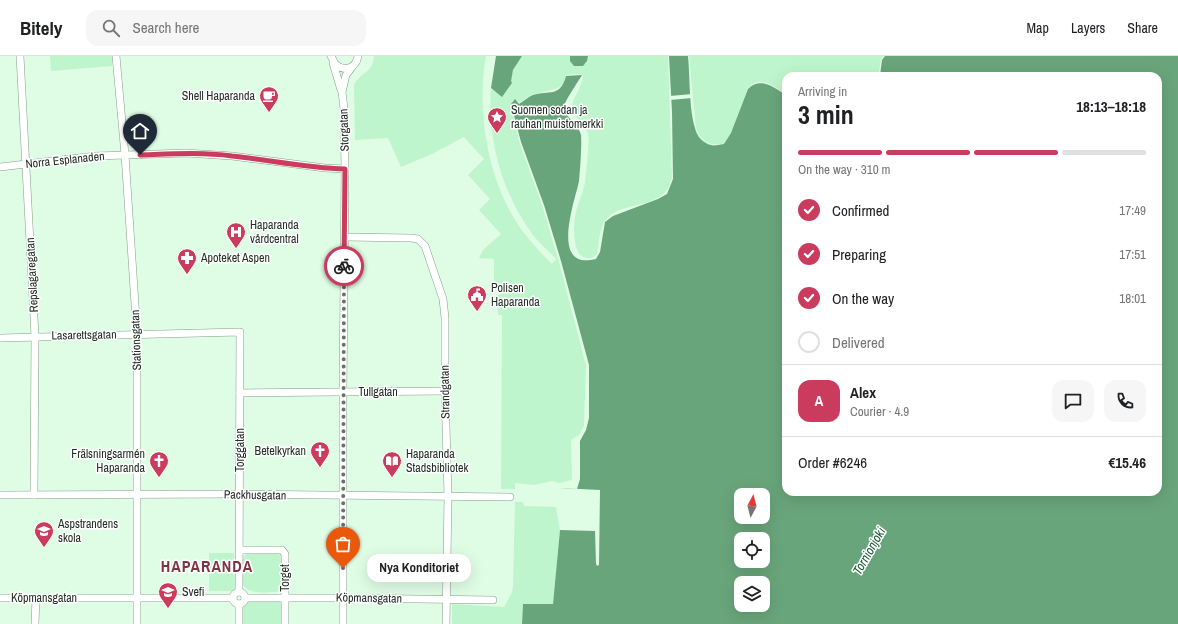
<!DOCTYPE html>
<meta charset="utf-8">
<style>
body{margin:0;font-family:"Archivo Narrow",sans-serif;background:#f6f6f6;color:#202124;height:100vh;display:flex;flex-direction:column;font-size:15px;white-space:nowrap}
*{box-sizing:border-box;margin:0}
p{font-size:13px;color:#757577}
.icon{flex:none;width:22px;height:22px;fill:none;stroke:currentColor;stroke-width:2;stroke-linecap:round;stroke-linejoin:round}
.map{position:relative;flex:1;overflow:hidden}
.side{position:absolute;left:782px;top:16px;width:380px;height:424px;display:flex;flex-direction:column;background:#fff;border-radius:12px;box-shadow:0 4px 16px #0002}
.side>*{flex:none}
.needle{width:26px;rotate:7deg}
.buttons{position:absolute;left:734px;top:432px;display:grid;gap:8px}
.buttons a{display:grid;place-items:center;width:36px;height:36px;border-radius:8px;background:#fff;box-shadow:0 4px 16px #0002;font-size:20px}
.pin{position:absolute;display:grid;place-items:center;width:34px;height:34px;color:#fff;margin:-41px -17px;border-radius:50% 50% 50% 0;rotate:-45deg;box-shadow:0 0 4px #0007}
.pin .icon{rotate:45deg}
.courier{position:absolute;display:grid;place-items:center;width:40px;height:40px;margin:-20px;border:3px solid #ca3b5d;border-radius:50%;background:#fff;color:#222;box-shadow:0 1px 5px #0007}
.bubble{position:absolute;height:28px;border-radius:12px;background:#fff;box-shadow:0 4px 16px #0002;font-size:13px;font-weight:700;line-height:28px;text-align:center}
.summary em{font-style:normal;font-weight:700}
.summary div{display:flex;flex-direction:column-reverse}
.summary{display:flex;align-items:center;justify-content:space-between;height:68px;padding:0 16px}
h1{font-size:26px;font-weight:700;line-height:30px}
.bar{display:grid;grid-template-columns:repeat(4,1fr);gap:6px 4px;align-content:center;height:48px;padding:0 16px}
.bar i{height:5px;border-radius:3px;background:#e0e0e0}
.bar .selected{background:#ca3b5d}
.bar p{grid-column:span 4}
.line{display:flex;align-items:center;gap:10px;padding:0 16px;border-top:1px solid #e0e0e0}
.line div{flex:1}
.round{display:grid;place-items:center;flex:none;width:42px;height:42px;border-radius:12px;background:#f6f6f6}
ol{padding:0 16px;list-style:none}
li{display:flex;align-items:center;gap:12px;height:44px}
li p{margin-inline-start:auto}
li .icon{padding:4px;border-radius:50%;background:#ca3b5d;color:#fff;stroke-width:4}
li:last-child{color:#757577}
li i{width:22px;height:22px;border:2px solid #e0e0e0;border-radius:50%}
header{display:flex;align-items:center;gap:24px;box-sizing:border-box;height:56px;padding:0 20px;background:#fff;border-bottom:1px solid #e0e0e0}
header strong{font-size:19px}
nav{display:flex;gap:22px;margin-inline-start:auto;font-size:14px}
.search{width:280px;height:36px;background:#f6f6f6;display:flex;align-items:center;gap:10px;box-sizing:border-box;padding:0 14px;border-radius:12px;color:#757577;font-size:15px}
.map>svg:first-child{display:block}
</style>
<header>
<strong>Bitely</strong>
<div class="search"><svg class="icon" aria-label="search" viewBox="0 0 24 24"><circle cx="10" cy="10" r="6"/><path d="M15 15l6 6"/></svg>Search here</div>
<nav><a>Map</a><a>Layers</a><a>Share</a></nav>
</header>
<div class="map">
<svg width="1178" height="568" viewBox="0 0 1178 568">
<rect width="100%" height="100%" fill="#dffce5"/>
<!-- green -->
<g fill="#bff5cc">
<polygon points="50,0 112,0 112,10 51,15"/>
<path d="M 374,0 L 486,0 C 477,50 486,111 510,155 C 521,176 536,192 552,208 L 556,203 C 549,195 540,188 533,179 C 502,137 487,84 491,32 L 492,34 L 511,27 C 510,17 517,8 522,0 L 570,0 L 570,5 L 586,8 L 588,0 L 668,0 L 672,122 C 670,127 669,132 665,136 C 650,153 618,146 605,165 C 599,173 599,188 597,198 C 591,204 585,203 579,198 C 572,184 573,164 578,149 C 580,142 584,134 585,126 C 586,116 590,86 588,77 C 585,68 572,60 572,51 C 572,41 583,31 583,19 L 579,18 L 566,19 L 563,28 L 558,32 L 532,39 L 519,47 L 515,44 L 511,49 L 519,85 L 542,149 L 559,206 L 586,310 L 584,370 L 579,379 L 571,384 L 572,424 L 559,427 L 552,425 L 534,429 L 515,427 L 515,433 L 501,433 L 502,259 L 498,259 L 498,239 L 502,238 L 502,230 L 494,230 L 494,203 L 479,202 L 483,194 L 501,178 L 479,154 L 490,143 L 468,119 L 484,103 L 464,81 L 432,98 L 401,111 L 388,82 L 355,84 L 354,28 C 362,16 373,16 374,0 Z"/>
<path d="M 689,0 L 883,0 L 881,4 L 878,20 L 786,20 L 786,38 C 773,30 760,19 748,32 L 731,77 L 723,88 L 731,77 L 748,33 C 761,20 774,32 786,39 L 668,158 L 695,72 C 700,83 707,92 720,88 C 707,89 701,84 696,72 Z"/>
<polygon points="515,446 523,446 524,450 556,451 560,474 553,548 523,548 522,568 452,568 452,548 504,551 512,536 513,531"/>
<polygon points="209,497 234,497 235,535 209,535"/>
<path d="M 247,497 L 277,498 L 281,499 L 282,535 C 273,536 247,540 243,528 C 241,521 243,510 243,502 Z"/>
<polygon points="251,544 282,546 282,568 243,568 243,551"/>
</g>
<!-- water -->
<g fill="#69a57a" fill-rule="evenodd">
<polygon points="496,0 522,0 513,14 511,25 512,27 502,41 491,32"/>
<polygon points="570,0 588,0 587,5 583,10 574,10 570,5"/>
<path d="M 669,0 L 688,0 C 690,21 689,53 695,72 C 696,78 700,84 706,87 C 711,91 718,89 724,88 L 731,77 L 748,33 C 761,20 774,32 786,39 L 786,436 L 1158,436 L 1158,20 L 880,20 L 882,4 L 885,0 L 1178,0 L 1178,568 L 522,568 L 523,548 L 553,548 L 560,474 L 560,432 L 577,433 L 580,423 L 580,385 L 586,374 L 589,362 L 589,309 L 561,205 L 544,149 L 521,86 L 511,48 L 515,43 L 519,48 C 524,45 528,41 533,39 C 549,34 560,42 566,20 L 582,19 C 578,26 564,46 564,51 C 564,61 579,68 581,79 C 582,87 580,116 579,125 C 575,145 549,215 596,203 L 600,196 L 605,166 L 613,160 L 658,143 L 667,138 L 673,123 L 672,56 ZM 741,439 L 763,439 L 763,461 L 741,461 ZM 741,483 L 763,483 L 763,505 L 741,505 ZM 741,527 L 763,527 L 763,549 L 741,549 Z"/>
</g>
<!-- pier -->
<g fill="#dffce5">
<polygon points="692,38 692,42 670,44 670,40"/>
<polygon points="560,432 600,434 599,509 597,510 596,508 595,475 560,474"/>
</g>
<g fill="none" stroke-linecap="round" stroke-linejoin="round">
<defs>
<g id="minor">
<polyline points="20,0 35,280 34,439"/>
<polyline points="116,0 125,99 137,278 137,568"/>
<path d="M 331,0 L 335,8 C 344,16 356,13 358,0"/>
<polyline points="333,7 341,34"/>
<polyline points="0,111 96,100 186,97 232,100 325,112 345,113"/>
<polyline points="345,181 411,182 418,183 425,190 443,243 445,262 445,335 448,440 446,568"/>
<polyline points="0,282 240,276 239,536"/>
<polyline points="240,337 445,335"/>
<polyline points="0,439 240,438 510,441"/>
<polyline points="240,494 282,494 285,498 285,568"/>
<circle cx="239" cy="542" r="6"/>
<polyline points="0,542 233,542"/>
<polyline points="245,542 343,542 493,544"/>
<polyline points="239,548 239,568"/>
<polyline points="35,568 36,542"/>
<polyline points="343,568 343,336 345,113 344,53 342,36 346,19 352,11"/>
</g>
</defs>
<!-- minor casing -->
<use href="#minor" stroke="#839e89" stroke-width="8"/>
<!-- minor -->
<use href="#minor" stroke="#fff" stroke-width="7"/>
</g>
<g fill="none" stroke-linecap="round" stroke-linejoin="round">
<!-- done -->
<polyline stroke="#647568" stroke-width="4" stroke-dasharray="0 7.2" points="343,512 344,210"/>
<!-- route -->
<path stroke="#ca3b5d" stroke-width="5" d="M 140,99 C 171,98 201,96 232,100 C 270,104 307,112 345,113 L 344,210"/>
</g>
<!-- icons -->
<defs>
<symbol id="cafe-pin" viewBox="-11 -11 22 30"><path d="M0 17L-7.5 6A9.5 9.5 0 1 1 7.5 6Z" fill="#ca3b5d" stroke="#fff"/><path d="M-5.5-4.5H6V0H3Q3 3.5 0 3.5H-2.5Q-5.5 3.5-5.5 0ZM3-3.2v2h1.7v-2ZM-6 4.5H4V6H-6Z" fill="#fff"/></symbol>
<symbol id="sight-pin" viewBox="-11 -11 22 30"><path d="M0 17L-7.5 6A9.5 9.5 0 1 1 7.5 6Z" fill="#ca3b5d" stroke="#fff"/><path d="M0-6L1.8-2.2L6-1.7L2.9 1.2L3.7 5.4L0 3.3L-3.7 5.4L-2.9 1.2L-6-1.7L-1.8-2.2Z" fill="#fff"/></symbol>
<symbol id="hospital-pin" viewBox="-11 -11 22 30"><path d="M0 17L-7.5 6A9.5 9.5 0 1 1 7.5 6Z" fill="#ca3b5d" stroke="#fff"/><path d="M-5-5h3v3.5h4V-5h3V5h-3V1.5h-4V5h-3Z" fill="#fff"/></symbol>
<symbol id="pharmacy-pin" viewBox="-11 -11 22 30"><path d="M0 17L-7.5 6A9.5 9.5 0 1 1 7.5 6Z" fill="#ca3b5d" stroke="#fff"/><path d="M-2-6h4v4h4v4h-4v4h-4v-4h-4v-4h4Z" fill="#fff"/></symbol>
<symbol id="civic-pin" viewBox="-11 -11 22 30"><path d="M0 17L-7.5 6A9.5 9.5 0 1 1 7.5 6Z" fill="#ca3b5d" stroke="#fff"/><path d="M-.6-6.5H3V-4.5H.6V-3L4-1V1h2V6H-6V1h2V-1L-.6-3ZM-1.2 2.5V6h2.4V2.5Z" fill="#fff"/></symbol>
<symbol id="church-pin" viewBox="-11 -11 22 30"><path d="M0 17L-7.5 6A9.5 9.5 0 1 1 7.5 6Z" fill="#ca3b5d" stroke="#fff"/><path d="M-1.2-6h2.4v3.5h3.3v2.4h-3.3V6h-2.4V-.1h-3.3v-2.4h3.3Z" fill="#fff"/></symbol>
<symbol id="library-pin" viewBox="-11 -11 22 30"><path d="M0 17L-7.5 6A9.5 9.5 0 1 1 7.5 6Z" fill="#ca3b5d" stroke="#fff"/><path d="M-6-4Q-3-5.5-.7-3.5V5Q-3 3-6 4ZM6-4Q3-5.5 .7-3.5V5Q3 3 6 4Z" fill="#fff"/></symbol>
<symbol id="school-pin" viewBox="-11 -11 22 30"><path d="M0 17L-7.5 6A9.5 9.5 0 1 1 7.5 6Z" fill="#ca3b5d" stroke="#fff"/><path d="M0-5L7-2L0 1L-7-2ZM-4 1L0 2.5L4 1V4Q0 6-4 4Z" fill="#fff"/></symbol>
</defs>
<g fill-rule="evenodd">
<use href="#cafe-pin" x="258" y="29" width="22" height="30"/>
<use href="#sight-pin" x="486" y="50" width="22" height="30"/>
<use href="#hospital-pin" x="225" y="165" width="22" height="30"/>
<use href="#pharmacy-pin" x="176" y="191" width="22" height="30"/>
<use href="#civic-pin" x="466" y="228" width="22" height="30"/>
<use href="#church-pin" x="309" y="384" width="22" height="30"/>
<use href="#church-pin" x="148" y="394" width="22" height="30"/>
<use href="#library-pin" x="381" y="394" width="22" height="30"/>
<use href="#school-pin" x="33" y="464" width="22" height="30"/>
<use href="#school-pin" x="157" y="525" width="22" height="30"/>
</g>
<g text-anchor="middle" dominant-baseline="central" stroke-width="3" stroke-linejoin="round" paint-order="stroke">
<!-- poi labels -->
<g font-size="12" fill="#222d24" stroke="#fff" text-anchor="start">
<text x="255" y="40" text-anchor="end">Shell Haparanda</text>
<text x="511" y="54">Suomen sodan ja<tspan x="511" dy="14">rauhan muistomerkki</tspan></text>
<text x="250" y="169">Haparanda<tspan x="250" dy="14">vårdcentral</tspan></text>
<text x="201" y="202">Apoteket Aspen</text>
<text x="491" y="232">Polisen<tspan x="491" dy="14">Haparanda</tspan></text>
<text x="306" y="395" text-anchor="end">Betelkyrkan</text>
<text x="145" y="398" text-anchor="end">Frälsningsarmén<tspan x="145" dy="14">Haparanda</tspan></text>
<text x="406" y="398">Haparanda<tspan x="406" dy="14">Stadsbibliotek</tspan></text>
<text x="58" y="468">Aspstrandens<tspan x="58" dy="14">skola</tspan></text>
<text x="182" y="536">Svefi</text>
</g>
<!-- street labels -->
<g font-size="12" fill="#222d24" stroke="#fff">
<text transform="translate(344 74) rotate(-92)">Storgatan</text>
<text transform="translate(65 104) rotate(-6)">Norra Esplanaden</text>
<text transform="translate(32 219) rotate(-93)">Repslagaregatan</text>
<text transform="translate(84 279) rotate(-1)">Lasarettsgatan</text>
<text transform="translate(136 284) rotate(-92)">Stationsgatan</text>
<text x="378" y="336">Tullgatan</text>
<text transform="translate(445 336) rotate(-91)">Strandgatan</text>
<text transform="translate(240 394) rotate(-90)">Torggatan</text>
<text transform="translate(255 439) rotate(1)">Packhusgatan</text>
<text transform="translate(285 522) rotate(-90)">Torget</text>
<text x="44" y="542">Köpmansgatan</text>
<text transform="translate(369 542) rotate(1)">Köpmansgatan</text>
</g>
<!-- water labels -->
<g font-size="13" font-style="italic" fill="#13582e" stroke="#fff">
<text transform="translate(869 495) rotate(-60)">Tornionjoki</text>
</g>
<!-- district labels -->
<g font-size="16" font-weight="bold" letter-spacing="1" fill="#7d3542" stroke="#fff">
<text x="207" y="510">HAPARANDA</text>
</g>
</g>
</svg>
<div class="buttons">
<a><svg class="needle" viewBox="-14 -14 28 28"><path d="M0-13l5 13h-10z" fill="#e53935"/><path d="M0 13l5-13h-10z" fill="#757577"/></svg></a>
<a><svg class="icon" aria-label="locate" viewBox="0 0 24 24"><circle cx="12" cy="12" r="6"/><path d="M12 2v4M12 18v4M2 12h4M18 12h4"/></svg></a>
<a><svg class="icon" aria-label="layers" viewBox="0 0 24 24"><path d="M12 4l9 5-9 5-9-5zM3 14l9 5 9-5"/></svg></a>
</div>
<div class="pin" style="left:343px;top:512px;background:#ea580c"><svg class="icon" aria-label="bag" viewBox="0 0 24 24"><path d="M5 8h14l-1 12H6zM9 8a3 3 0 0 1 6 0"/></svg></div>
<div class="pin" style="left:140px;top:99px;background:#1f2937"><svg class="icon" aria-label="home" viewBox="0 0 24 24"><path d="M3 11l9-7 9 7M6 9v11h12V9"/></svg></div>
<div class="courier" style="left:344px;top:210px"><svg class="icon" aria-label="bike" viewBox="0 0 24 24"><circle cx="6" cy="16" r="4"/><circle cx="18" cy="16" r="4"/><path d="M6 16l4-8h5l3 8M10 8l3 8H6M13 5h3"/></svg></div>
<div class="bubble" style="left:367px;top:498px;width:104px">Nya Konditoriet</div>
<section class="side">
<div class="summary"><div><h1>3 min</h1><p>Arriving in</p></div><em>18:13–18:18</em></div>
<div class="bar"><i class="selected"></i><i class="selected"></i><i class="selected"></i><i></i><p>On the way · 310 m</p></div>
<ol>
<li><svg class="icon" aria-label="check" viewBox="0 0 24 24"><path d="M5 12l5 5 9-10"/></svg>Confirmed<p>17:49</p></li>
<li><svg class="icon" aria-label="check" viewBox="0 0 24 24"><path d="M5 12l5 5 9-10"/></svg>Preparing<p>17:51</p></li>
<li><svg class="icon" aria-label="check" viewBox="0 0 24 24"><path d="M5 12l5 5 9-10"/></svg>On the way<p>18:01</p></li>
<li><i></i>Delivered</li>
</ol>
<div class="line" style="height:72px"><b class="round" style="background:#ca3b5d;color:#fff">A</b><div><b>Alex</b><p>Courier · 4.9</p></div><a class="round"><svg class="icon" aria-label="chat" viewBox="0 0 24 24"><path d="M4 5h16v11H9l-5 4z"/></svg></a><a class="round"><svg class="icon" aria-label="phone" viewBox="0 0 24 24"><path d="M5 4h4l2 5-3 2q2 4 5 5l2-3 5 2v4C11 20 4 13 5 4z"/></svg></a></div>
<div class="line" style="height:52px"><div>Order #6246</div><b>€15.46</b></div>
</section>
</div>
